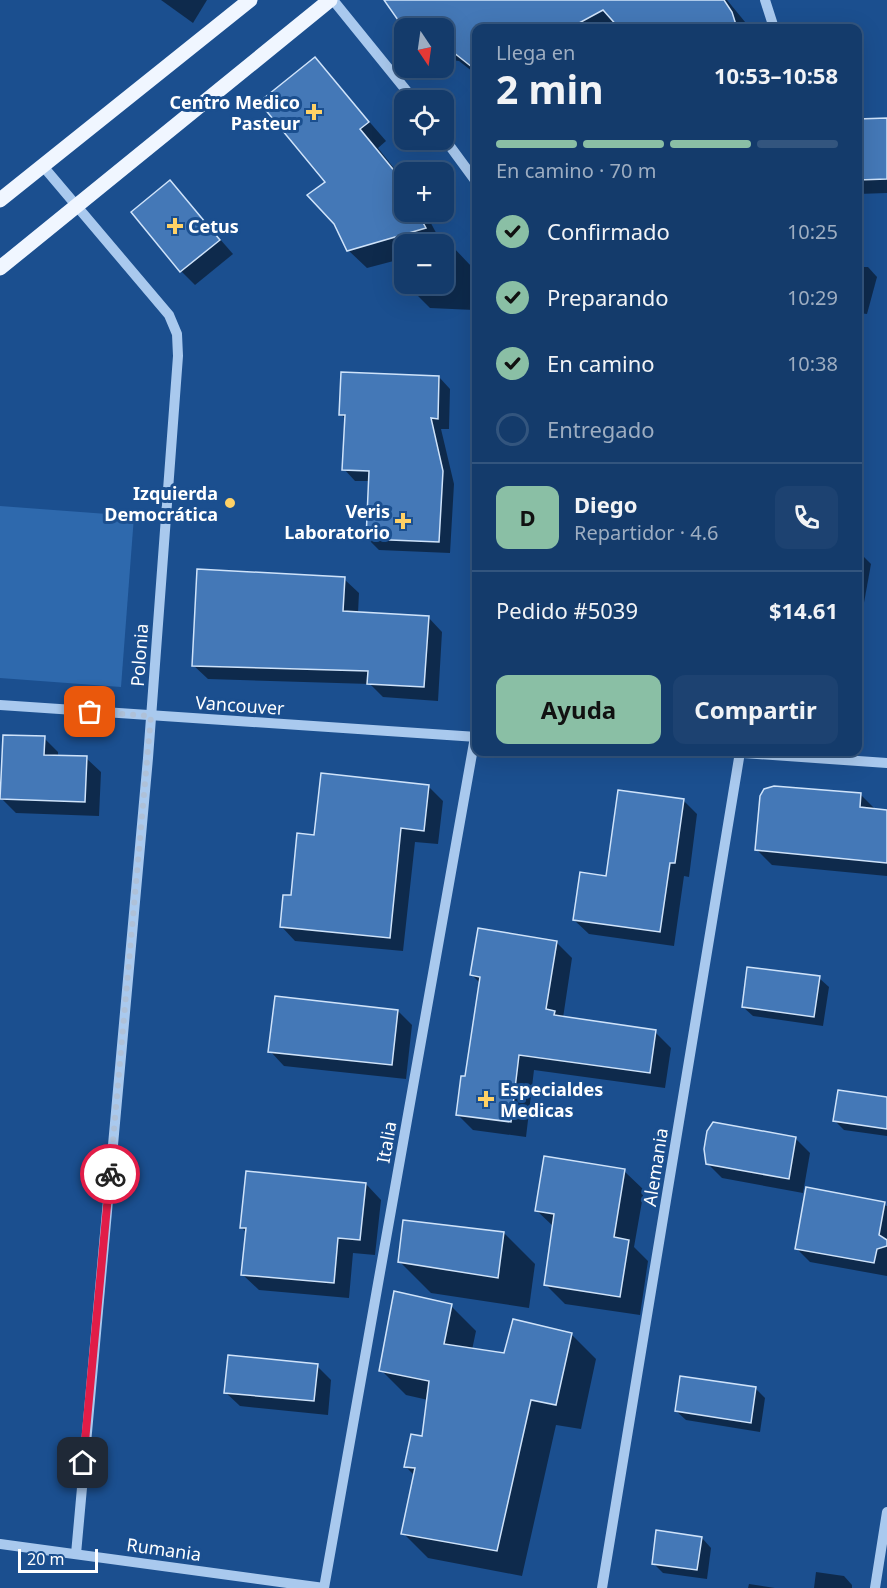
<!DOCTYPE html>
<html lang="es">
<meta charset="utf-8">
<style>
body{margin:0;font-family:"Noto Sans",sans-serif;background:#1d4271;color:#f1f3f6;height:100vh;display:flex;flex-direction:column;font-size:22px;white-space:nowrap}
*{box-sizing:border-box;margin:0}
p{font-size:20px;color:#9dadc1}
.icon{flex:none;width:33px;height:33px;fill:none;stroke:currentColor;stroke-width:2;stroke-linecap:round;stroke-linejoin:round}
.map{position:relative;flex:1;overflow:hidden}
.panel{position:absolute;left:472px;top:24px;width:390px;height:732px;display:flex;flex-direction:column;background:#143b6b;border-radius:12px;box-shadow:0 6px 24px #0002,0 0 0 2px #33557e}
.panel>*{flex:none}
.needle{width:39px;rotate:167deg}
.tools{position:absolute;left:394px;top:18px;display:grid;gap:12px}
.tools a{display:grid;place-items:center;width:60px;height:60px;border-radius:12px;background:#143b6b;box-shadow:0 6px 24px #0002,0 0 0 2px #33557e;font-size:30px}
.scale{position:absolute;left:18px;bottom:15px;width:80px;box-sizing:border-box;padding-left:6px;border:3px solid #fff;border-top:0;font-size:16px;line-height:21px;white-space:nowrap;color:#fff;-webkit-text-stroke:4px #1b4f8f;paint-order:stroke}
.pin{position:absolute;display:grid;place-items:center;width:51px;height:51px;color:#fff;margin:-26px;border-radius:12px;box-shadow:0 3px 9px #0006}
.courier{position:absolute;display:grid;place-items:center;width:60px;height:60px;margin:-30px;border:4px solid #e11d48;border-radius:50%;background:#fff;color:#222;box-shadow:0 2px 8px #0007}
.summary em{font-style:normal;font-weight:700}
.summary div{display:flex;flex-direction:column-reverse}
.summary{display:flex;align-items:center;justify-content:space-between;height:102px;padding:0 24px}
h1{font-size:39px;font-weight:700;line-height:45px}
.bar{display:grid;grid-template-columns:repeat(4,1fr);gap:9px 6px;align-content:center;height:72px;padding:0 24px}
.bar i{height:8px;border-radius:4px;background:#33557e}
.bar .active{background:#8abfa5}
.bar p{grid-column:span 4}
.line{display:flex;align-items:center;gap:15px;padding:0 24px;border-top:2px solid #33557e}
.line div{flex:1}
.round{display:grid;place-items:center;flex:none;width:63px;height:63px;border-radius:12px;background:#1d4271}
ol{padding:0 24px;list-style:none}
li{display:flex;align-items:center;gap:18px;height:66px}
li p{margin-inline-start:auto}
li .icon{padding:6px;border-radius:50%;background:#8abfa5;color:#111;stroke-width:4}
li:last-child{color:#9dadc1}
li i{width:33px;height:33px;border:3px solid #33557e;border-radius:50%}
.primary-button{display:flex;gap:12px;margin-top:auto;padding:12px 24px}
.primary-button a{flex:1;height:69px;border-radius:12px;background:#8abfa5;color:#111;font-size:24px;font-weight:700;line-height:69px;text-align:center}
.primary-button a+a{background:#1d4271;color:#f1f3f6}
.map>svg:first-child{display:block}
</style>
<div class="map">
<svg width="887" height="1588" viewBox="0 0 887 1588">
<rect width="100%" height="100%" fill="#1b4f8f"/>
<!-- green -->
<polygon fill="#2e69ad" points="0,506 134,516 121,687 0,678"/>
<!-- shadow -->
<g fill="#0007">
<polygon points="161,0 207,0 193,23"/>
<polygon points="397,0 727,0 750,28 477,28 477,75 459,61 444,59 444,28 406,28"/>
<polygon points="315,59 386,141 378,148 405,182 405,212 425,212 442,244 405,244 405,258 367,268 348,250 327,182"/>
<polygon points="887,120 887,193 858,194 858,121"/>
<polygon points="170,182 233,254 195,285 181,271"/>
<polygon points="453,247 471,266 474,310 430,308 412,290 411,284 444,284 444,249"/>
<polygon points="858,267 868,267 877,277 867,314 858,313"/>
<polygon points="439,377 450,389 449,429 441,429 454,484 450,553 379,550 367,538 370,481 355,481 344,469 346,420 341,414"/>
<polygon points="858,551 871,564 860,625 858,624"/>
<polygon points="344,579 359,593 358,613 428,617 442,632 438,701 383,697 370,684 208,679 193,665"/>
<polygon points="44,738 58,752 58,757 86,758 101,772 99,816 16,813 2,799"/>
<polygon points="428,786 443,801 438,844 415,842 403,951 295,941 281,926 315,836"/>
<polygon points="860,794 876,810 887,812 887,876 772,865 756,849"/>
<polygon points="683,800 697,814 689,877 684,876 674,946 589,934 574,920 607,878"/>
<polygon points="556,942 572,958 563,1018 655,1032 671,1048 665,1088 534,1070 526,1137 473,1130 458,1115 466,1078 480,983 472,975"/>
<polygon points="819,978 829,987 823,1026 753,1016 743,1007"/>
<polygon points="398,1011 412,1025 406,1079 284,1066 270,1051"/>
<polygon points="887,1099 887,1136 844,1130 835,1121"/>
<polygon points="796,1139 810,1153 803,1193 722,1178 707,1163"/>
<polygon points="624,1171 644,1190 634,1247 648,1261 640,1315 565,1304 545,1284 554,1227 536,1210"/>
<polygon points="366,1184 381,1200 375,1255 353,1253 349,1298 259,1290 243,1275 247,1233 241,1227"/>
<polygon points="807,1189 887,1206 887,1276 810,1262 796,1248"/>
<polygon points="504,1233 535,1264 529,1308 431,1293 400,1262"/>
<polygon points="451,1306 476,1331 472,1350 505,1354 571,1334 596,1359 581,1429 556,1425 522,1576 428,1558 403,1533 415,1476 405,1466 423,1438 428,1400 406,1395 381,1370"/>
<polygon points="317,1366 331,1380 328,1415 240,1406 225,1392"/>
<polygon points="756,1389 765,1398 760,1432 686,1420 676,1411"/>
<polygon points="702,1538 711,1548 707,1579 663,1573 653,1563"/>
<polygon points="816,1572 844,1576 852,1585 852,1588 814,1588"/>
<polygon points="749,1584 775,1588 748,1588"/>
</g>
<!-- building -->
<g fill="#4478b7" stroke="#cfe3fa" stroke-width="1.5">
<polygon points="384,0 724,0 732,12 737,28 619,28 603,10 570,28 477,28 477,71 444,45 444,28 405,30"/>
<polygon points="315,57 369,122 360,129 401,179 405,187 405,212 417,212 426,228 347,251 334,224 307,195 325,182 259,102"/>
<polygon points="887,118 887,179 858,180 858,119"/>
<polygon points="170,180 220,240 180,272 131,212"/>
<polygon points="341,372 439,376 438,419 431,418 443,471 439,542 366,539 369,471 342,470 345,415 339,415"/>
<polygon points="197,569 345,577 343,611 429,616 424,687 367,684 368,671 192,666"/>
<polygon points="3,735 45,736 44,755 87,756 85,802 0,799"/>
<polygon points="321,773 429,785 424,831 401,828 390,938 280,927 283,895 291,895 297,833 314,835"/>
<polygon points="774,786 861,793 860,807 887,810 887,863 755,850 760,796 764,789"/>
<polygon points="618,790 684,799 675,863 670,863 660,932 573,920 580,872 606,876"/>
<polygon points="478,928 557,941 546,1009 555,1011 554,1015 656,1030 650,1073 519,1055 511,1122 456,1115 461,1076 465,1076 480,977 470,975"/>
<polygon points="747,967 820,976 814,1017 742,1007"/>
<polygon points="275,996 398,1010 392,1065 268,1052"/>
<polygon points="838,1090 887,1097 887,1129 833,1121"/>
<polygon points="713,1122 796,1137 789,1179 706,1164 704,1149 707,1131"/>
<polygon points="544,1156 625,1169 614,1237 629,1240 620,1297 544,1285 554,1214 535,1211"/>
<polygon points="246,1171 366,1183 360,1240 338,1238 334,1283 241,1275 246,1228 240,1228"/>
<polygon points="806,1187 885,1202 879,1235 887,1240 887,1246 877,1249 874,1263 795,1249"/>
<polygon points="403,1220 504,1232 498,1278 398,1262"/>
<polygon points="394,1291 452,1304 444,1344 504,1353 513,1319 572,1333 556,1405 531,1400 497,1551 401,1534 415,1468 404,1467 411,1434 422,1436 429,1381 379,1371"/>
<polygon points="228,1355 318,1364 314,1401 224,1393"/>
<polygon points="680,1376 756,1387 751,1423 675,1411"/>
<polygon points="656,1530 702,1537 697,1570 652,1564"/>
</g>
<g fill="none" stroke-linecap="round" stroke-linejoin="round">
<!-- minor -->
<g stroke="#a9c9ee" stroke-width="10">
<polyline points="333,0 414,100"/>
<polyline points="765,0 774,28"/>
<polyline points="444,138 477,183"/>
<polyline points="42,165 169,315 177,334 178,356 148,758 76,1554"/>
<polyline points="0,705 477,737"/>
<polyline points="729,752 887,763"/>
<polyline points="0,1544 324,1588"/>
<polyline points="324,1588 475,737 477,701"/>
<polyline points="602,1588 740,752"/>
<polyline points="875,1588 887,1512"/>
</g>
<!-- major -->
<g stroke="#f0f6ff" stroke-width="15">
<polyline points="0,200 250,0"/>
<polyline points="0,268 330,0"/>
</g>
</g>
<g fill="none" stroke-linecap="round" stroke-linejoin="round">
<!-- done -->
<polyline stroke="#afc1d8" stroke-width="6" stroke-dasharray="0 10.8" points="90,712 151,716 110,1174"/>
<!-- route -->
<polyline stroke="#e11d48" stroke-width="8" points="83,1463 110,1174"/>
</g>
<!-- markers -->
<g fill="#ffd166" stroke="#1b4f8f" stroke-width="2">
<path d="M311 103h6v6h6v6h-6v6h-6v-6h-6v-6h6z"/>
<path d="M172 217h6v6h6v6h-6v6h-6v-6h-6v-6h6z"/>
<circle cx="230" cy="503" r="6"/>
<path d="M400 512h6v6h6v6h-6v6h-6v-6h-6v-6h6z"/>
<path d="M483 1090h6v6h6v6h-6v6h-6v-6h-6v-6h6z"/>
</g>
<g text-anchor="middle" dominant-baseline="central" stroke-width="6" stroke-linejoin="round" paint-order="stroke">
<!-- poi labels -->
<g font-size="18" font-weight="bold" fill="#fff" stroke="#1b4f8f" text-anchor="end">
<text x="300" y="102">Centro Medico<tspan x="300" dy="21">Pasteur</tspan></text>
<text x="188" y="226" text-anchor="start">Cetus</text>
<text x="218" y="493">Izquierda<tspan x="218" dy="21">Democrática</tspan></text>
<text x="390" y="511">Veris<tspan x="390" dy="21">Laboratorio</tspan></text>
<text x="500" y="1089" text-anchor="start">Especialdes<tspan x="500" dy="21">Medicas</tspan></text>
</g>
<!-- street labels -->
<g font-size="18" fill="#fff" stroke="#1b4f8f">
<text transform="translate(139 655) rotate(-86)">Polonia</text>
<text transform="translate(240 705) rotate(4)">Vancouver</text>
<text transform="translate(386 1142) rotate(-80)">Italia</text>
<text transform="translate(655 1167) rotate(-81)">Alemania</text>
<text transform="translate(164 1549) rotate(8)">Rumania</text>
</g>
</g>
</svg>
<div class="tools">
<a><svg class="needle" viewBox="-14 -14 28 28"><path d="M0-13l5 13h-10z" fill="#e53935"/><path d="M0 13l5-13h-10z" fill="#9dadc1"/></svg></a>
<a><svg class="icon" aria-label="locate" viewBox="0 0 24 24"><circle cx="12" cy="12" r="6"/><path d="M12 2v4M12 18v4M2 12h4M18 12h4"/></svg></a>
<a>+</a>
<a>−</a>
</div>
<div class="scale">20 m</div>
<div class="pin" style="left:90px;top:712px;background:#ea580c"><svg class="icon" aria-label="bag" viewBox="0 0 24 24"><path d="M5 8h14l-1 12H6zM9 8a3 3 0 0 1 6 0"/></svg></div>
<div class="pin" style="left:83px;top:1463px;background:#1f2937"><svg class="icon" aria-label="home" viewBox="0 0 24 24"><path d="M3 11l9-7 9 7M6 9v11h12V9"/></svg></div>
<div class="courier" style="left:110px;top:1174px"><svg class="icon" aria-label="bike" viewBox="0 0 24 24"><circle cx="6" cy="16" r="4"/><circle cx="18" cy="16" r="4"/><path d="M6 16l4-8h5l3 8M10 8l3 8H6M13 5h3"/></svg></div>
<section class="panel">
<div class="summary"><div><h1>2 min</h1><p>Llega en</p></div><em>10:53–10:58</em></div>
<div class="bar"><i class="active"></i><i class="active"></i><i class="active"></i><i></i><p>En camino · 70 m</p></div>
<ol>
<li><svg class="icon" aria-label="check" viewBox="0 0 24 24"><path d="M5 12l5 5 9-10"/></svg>Confirmado<p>10:25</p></li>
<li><svg class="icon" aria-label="check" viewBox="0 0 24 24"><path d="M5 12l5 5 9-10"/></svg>Preparando<p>10:29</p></li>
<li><svg class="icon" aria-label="check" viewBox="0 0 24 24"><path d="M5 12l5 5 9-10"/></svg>En camino<p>10:38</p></li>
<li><i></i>Entregado</li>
</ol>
<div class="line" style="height:108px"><b class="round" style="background:#8abfa5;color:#111">D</b><div><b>Diego</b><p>Repartidor · 4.6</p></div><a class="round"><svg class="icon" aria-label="phone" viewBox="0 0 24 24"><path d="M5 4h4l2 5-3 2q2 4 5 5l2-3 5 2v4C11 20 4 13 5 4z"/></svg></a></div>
<div class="line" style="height:78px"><div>Pedido #5039</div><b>$14.61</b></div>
<div class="primary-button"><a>Ayuda</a><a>Compartir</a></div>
</section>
</div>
